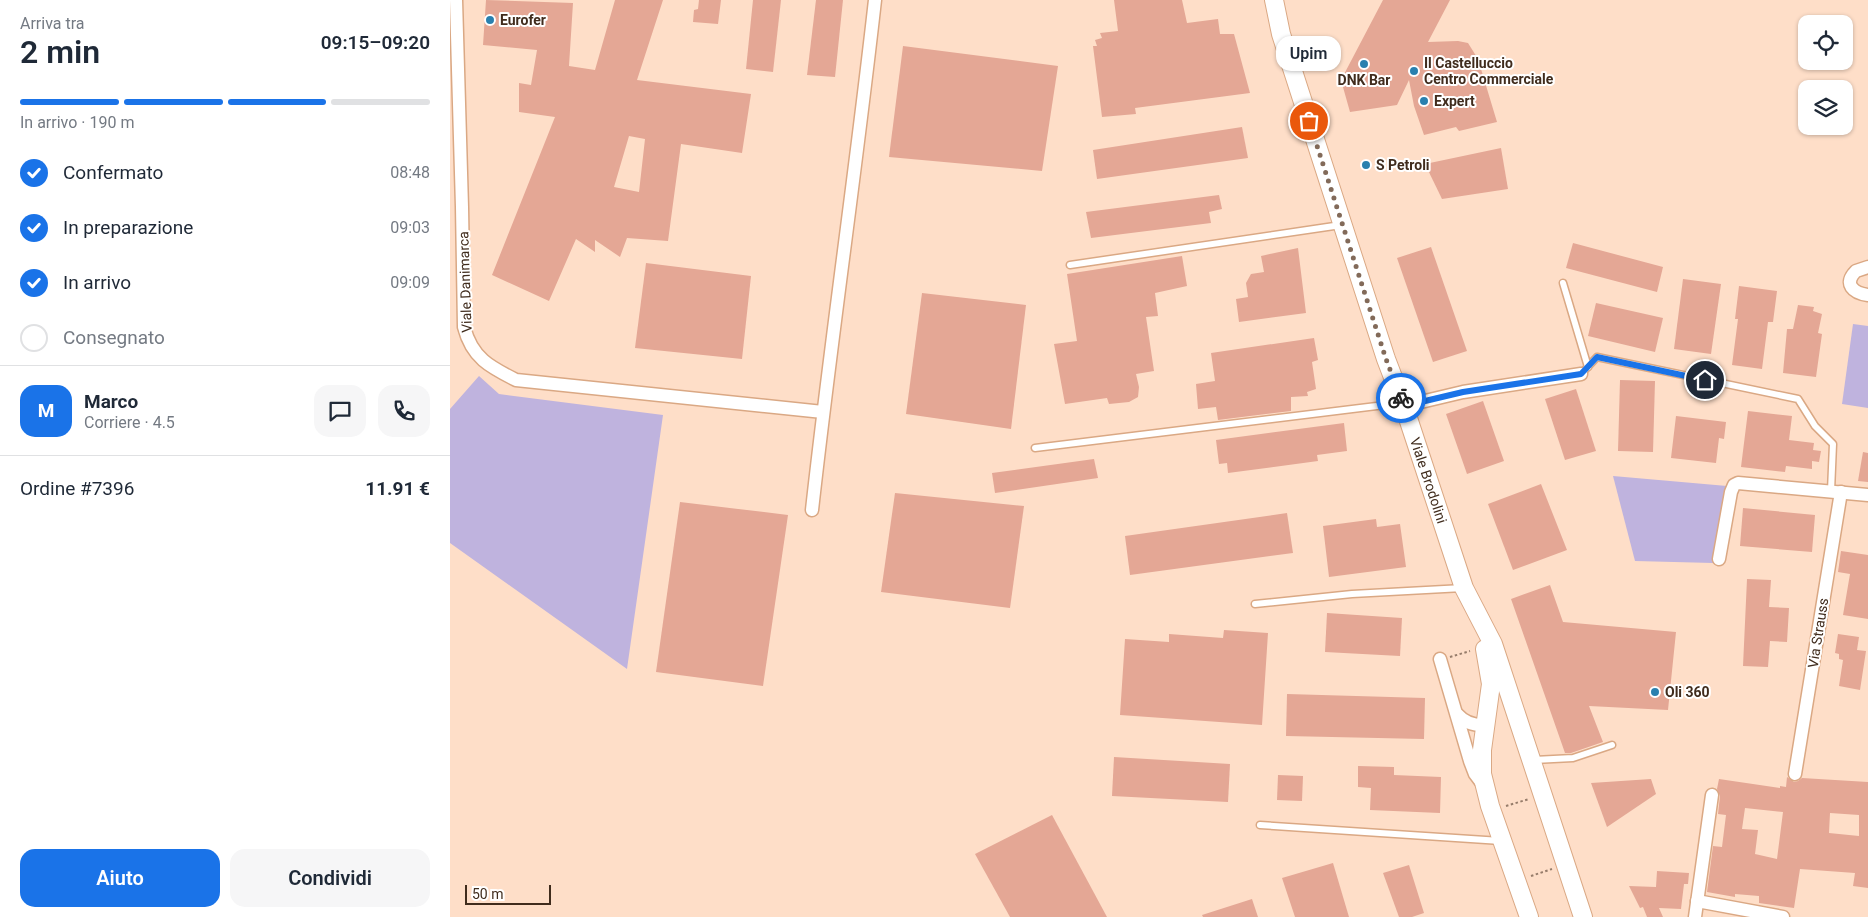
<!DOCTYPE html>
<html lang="it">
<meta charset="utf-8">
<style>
body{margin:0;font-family:Roboto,sans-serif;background:#f6f6f7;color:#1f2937;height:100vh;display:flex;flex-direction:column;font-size:19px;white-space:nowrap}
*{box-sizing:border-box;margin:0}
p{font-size:16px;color:#747a83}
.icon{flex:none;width:28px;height:28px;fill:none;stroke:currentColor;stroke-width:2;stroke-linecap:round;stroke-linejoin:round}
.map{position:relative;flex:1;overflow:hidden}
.details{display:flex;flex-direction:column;background:#fff;width:450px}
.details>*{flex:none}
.tools{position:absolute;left:1348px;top:15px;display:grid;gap:10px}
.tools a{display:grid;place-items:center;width:55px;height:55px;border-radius:10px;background:#fff;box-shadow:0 1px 4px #0004;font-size:25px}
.scale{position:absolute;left:15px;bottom:12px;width:86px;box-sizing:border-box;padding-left:5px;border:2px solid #402c1d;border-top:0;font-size:14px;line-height:18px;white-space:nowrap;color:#402c1d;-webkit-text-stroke:4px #fff;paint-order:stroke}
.pin{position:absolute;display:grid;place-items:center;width:42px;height:42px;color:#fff;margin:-21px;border:2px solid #fff;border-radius:50%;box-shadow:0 1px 5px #0007}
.courier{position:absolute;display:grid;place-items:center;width:50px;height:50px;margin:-25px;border:4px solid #1a73e8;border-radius:50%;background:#fff;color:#222;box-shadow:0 1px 6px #0007}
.bubble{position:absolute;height:35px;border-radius:15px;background:#fff;box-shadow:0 1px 4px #0004;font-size:16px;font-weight:600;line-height:35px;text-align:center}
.summary em{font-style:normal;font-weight:600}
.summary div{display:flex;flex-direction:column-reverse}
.summary{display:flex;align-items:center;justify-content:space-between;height:85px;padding:0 20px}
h1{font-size:32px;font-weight:600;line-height:38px}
.bar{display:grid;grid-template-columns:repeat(4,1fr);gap:8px 5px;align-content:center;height:60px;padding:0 20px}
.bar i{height:6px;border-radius:4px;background:#e0e1e3}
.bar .current{background:#1a73e8}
.bar p{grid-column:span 4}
.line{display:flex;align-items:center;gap:12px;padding:0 20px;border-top:1px solid #e0e1e3}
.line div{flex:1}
.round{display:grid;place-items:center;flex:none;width:52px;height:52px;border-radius:15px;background:#f6f6f7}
ol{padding:0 20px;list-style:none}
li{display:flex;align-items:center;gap:15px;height:55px}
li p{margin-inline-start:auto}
li .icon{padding:5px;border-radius:50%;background:#1a73e8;color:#fff;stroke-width:4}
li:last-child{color:#747a83}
li i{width:28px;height:28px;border:2px solid #e0e1e3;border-radius:50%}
.cta{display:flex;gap:10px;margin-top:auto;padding:10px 20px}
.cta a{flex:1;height:58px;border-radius:15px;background:#1a73e8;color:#fff;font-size:20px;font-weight:600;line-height:58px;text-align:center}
.cta a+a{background:#f6f6f7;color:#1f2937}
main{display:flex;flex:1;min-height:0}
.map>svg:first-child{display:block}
</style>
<main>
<section class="details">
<div class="summary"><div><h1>2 min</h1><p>Arriva tra</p></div><em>09:15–09:20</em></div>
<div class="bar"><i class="current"></i><i class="current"></i><i class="current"></i><i></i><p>In arrivo · 190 m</p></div>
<ol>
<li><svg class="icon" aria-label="check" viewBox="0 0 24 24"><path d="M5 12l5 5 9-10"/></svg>Confermato<p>08:48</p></li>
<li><svg class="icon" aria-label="check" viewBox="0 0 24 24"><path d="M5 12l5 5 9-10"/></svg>In preparazione<p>09:03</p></li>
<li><svg class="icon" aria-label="check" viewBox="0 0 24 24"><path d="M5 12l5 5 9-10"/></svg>In arrivo<p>09:09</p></li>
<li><i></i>Consegnato</li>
</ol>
<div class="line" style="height:90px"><b class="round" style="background:#1a73e8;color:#fff">M</b><div><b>Marco</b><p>Corriere · 4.5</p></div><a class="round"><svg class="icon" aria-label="chat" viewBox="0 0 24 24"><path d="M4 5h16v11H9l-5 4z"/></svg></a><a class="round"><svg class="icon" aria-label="phone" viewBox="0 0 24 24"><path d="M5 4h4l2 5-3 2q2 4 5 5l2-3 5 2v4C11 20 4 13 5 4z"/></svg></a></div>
<div class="line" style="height:65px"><div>Ordine #7396</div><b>11.91 €</b></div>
<div class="cta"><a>Aiuto</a><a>Condividi</a></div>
</section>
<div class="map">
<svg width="1418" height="917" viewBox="0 0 1418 917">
<rect width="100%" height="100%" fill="#fedec8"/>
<!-- green -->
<g fill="#bfb3de">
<polygon points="1403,324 1418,326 1418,408 1392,404"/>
<polygon points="29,376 49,394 213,415 177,669 0,543 0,409"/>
<polygon points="1163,476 1277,486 1263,563 1185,561"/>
</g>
<!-- building -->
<g fill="#e4a795" fill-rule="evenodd">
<path d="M 36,0 L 123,3 L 119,66 L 145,70 L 165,0 L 213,0 L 187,80 L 301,94 L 292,153 L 231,144 L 218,241 L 177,238 L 170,257 L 145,240 L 145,252 L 126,239 L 99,301 L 42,275 L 105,117 L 69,112 L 69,83 L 81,85 L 87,50 L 33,45 ZM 179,136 L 195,139 L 189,192 L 164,187 Z"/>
<polygon points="249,0 271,0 268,24 243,22 244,10 248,9"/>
<polygon points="303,0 331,0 323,72 296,69"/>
<polygon points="366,0 393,0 385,77 357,75"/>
<polygon points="664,0 732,0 737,23 768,19 770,34 784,34 800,93 685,108 686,114 652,117 643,46 647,46 645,40 652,38 650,33 668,31"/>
<polygon points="933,0 1000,0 978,42 1008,41 1018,43 1028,59 1047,122 1009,131 1006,127 974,135 964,106 959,80 947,105 900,112 891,80"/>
<polygon points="453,46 608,66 592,171 439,157"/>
<polygon points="792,127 798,158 647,179 643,150"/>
<polygon points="1051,148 1058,189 992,199 975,164"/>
<polygon points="769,195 772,209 759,212 761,223 641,238 636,212"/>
<polygon points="1123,243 1213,267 1207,292 1116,268"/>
<polygon points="981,247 1017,351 983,362 947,258"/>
<polygon points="848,248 856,313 789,322 786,299 798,297 796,283 801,274 814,272 811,256"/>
<polygon points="732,256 737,286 705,293 708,316 696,317 704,371 686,374 689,387 688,397 679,402 659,404 657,398 615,404 604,344 627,341 617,274"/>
<polygon points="196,263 301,276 292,359 185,348"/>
<polygon points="1233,279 1271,284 1261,354 1224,349"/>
<polygon points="1289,286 1327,291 1323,322 1318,322 1312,369 1282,365 1288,319 1285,319"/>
<polygon points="472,293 576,305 561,429 456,414"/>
<polygon points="1146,303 1213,318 1205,352 1138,336"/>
<polygon points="1348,305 1364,307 1363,311 1372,314 1368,333 1372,334 1366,377 1333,373 1337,329 1343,329"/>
<polygon points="864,338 868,360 862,362 866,389 857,392 858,396 841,397 841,411 768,420 766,407 748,409 746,384 765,381 761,353"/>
<polygon points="1170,380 1205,381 1203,452 1168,451"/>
<polygon points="1126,389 1146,451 1115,460 1095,399"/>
<polygon points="1033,401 1054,461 1017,474 996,414"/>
<polygon points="1298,411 1342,416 1339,440 1364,443 1363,450 1371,451 1369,462 1362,461 1362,469 1336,466 1335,472 1291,467"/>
<polygon points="1226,416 1276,422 1274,439 1269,438 1266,463 1221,458"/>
<polygon points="894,423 897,451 867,455 868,461 778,473 777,463 769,464 766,440"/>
<polygon points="1413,452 1418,453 1418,482 1408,481"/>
<polygon points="644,459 648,478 545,493 542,473"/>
<polygon points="1091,484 1117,550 1063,570 1038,504"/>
<polygon points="445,493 574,506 560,608 431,592"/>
<polygon points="230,502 338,515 313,686 206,672"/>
<polygon points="1293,508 1365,515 1362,552 1290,546"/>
<polygon points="837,513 843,553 680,575 675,536"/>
<polygon points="926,519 927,527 950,524 956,567 879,577 873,526"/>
<polygon points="1391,551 1418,555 1418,619 1393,615 1400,574 1388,572"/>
<polygon points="1297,579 1321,580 1319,607 1339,608 1337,642 1320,641 1318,667 1293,666"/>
<polygon points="1100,585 1113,622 1226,632 1218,710 1139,706 1153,742 1121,753 1115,753 1061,599"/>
<polygon points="877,613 952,618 950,656 875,652"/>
<polygon points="774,630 818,633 812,725 670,715 675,639 719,642 719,634 773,638"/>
<polygon points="1388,634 1409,637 1407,650 1416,651 1410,690 1389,686 1393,660 1389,659 1389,654 1385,653"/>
<polygon points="837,694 975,698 974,739 836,736"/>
<polygon points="664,757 780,764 778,802 662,796"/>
<polygon points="908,766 944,767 944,775 991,777 990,813 920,810 921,788 908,787"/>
<polygon points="828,775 853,776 852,801 827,800"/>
<path d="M 1337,777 L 1344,782 L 1348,781 L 1352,778 L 1418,782 L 1418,888 L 1403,886 L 1405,873 L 1350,869 L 1344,908 L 1309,903 L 1309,896 L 1285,894 L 1285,897 L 1257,892 L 1263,846 L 1272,847 L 1276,815 L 1268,814 L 1270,796 L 1267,789 L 1269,779 L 1330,788 L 1330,786 L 1336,787 ZM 1295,808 L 1333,812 L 1327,859 L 1305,854 L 1308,830 L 1292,829 ZM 1380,813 L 1409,815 L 1409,836 L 1379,833 Z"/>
<polygon points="1201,779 1206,794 1157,827 1141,783"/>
<polygon points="602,815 657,917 560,917 525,854"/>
<polygon points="883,863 899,917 845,917 832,878"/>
<polygon points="959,865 974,913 962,917 949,917 933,873"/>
<polygon points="1207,871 1239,873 1238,884 1234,884 1231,909 1209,908 1213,917 1197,917 1193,907 1190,908 1179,886 1206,887"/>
<polygon points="802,899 808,917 753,917 752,915"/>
</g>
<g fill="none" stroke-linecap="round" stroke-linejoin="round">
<defs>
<g id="lane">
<polyline points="620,265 891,225"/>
<polyline points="1113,283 1138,367"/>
<polyline points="1131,374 1147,357 1348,399 1365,426 1383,444 1381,491"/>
<polyline points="585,448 951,403"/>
<polyline points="805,604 902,594 1013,588"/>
<polyline points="1084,760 1123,758 1162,745"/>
<polyline points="810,825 1051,841"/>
</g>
<g id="street">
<path d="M 6,0 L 12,207 L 14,327 C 22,358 40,367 66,380 L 373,412"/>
<path d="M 1418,267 L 1406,271 C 1393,284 1403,293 1418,295"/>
<polyline points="954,406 1013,392 1131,374"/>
<path d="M 362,510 C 381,339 406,170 425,0"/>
<polyline points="1269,559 1281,492 1284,485 1288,483 1418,495"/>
<polyline points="990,659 1020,761 1025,774 1031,782"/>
<path d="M 1007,714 C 1015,723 1024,726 1036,725"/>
<polyline points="1345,774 1391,492"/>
<polyline points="1247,901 1333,917"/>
<polyline points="1245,917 1262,795"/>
</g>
<g id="secondary">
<path id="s1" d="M 824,0 L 831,34 L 936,359 L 954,406 L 1014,588 L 1043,644 L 1133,917"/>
<polyline points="1035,649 1041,684 1032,750 1032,774 1040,806 1079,917"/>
</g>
</defs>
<!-- lane casing -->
<use href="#lane" stroke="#daa884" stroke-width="9"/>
<!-- street casing -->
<use href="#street" stroke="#daa884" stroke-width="15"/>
<!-- secondary casing -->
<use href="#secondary" stroke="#daa884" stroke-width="20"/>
<!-- path -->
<g stroke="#967c6a" stroke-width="2" stroke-dasharray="2.5 2.5" stroke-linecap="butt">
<polyline points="1000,657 1020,651"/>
<polyline points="1056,806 1079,799"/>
<polyline points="1081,876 1102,869"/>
</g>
<!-- lane -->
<use href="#lane" stroke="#fff" stroke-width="6"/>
<!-- street -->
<use href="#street" stroke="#fff" stroke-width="12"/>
<!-- secondary -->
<use href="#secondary" stroke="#fff" stroke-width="18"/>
</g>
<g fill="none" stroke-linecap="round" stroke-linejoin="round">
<!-- done -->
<polyline stroke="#826a59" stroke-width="5" stroke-dasharray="0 9" points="859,121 936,359 951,398"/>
<!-- route -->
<polyline stroke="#1a73e8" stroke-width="6" points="951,398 954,406 1013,392 1131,374 1147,357 1255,380"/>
</g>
<!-- markers -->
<g fill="#2980af" stroke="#fff" stroke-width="2">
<circle cx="40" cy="20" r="5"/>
<circle cx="914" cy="64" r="5"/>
<circle cx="964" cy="71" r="5"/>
<circle cx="974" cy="101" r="5"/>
<circle cx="916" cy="165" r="5"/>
<circle cx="1205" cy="692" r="5"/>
</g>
<g text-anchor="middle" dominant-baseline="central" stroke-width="4" stroke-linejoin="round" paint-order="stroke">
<!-- poi labels -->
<g font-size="14" font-weight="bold" fill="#402c1d" stroke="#fff" text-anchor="start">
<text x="50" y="20">Eurofer</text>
<text x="974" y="63">Il Castelluccio<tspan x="974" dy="16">Centro Commerciale</tspan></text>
<text x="914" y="80" text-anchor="middle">DNK Bar</text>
<text x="984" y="101">Expert</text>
<text x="926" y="165">S Petroli</text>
<text x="1215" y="692">Oli 360</text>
</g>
<!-- street labels -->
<g font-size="14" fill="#402c1d" stroke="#fff">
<text transform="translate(15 282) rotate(-92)">Viale Danimarca</text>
<text stroke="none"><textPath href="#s1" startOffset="505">Viale Brodolini</textPath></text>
<text transform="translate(1368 633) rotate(-81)">Via Strauss</text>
</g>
</g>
</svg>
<div class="tools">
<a><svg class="icon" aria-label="locate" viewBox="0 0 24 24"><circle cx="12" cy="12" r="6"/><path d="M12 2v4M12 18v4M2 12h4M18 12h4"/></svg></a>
<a><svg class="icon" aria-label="layers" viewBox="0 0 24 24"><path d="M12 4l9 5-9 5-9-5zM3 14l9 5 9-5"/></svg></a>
</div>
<div class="scale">50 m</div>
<div class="pin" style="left:859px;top:121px;background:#ea580c"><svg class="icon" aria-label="bag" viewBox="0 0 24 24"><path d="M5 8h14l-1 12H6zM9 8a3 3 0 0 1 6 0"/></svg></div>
<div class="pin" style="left:1255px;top:380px;background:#1f2937"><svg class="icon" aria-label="home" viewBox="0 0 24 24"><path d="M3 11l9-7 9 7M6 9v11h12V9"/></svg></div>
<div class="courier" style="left:951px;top:398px"><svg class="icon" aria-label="bike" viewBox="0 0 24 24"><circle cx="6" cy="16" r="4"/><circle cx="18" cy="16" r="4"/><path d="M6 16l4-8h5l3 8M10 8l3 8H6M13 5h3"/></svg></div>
<div class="bubble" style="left:826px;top:36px;width:65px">Upim</div>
</div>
</main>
